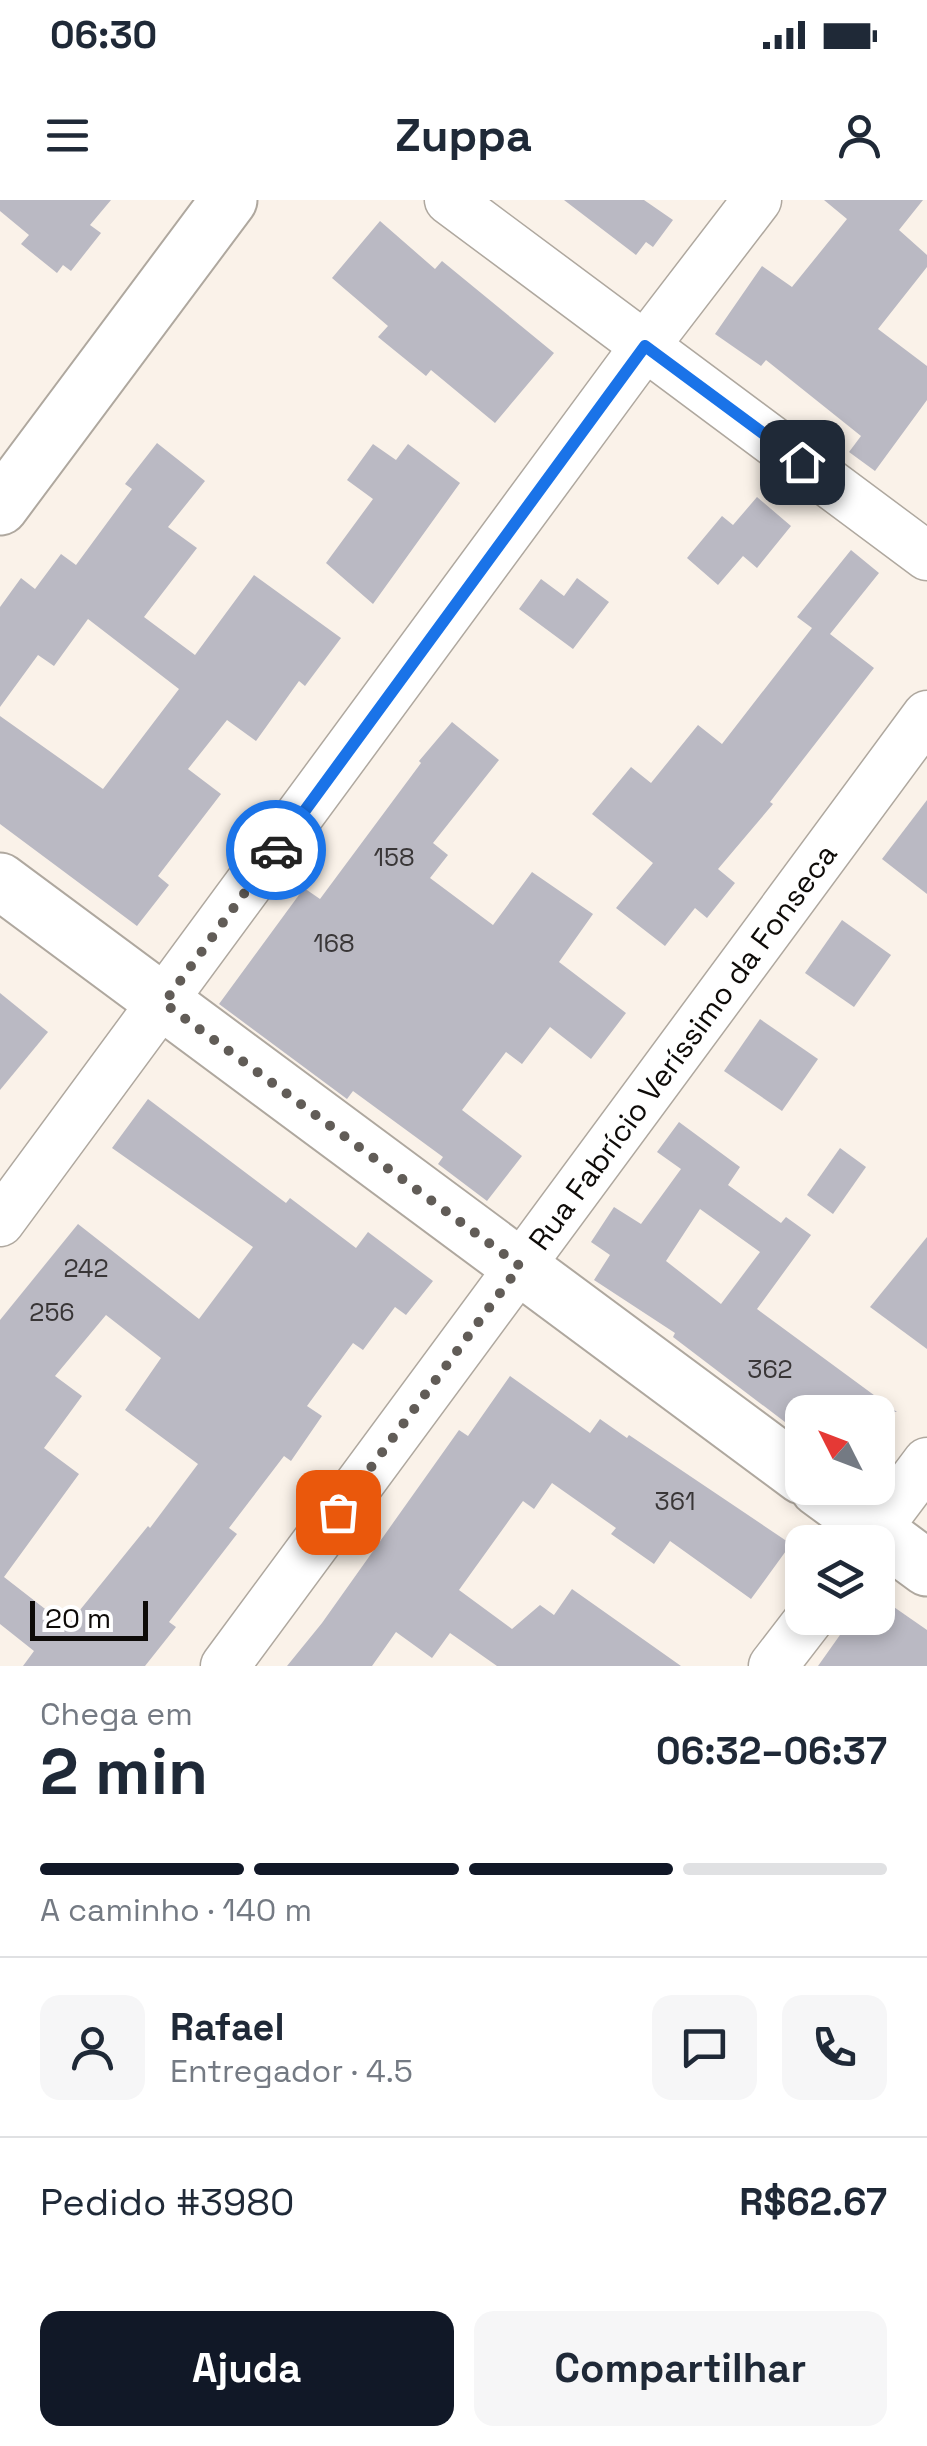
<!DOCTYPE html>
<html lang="pt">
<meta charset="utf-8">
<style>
body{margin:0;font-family:"Space Grotesk",sans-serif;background:#f6f6f7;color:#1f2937;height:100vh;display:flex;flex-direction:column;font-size:38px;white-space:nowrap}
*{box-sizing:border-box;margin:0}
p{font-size:32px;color:#747a83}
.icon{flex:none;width:55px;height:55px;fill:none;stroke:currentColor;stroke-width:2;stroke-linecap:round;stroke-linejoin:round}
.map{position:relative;height:1466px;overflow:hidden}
.side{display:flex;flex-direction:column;background:#fff;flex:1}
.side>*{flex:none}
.needle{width:65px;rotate:312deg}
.tools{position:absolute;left:785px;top:1195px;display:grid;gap:20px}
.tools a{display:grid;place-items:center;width:110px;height:110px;border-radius:20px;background:#fff;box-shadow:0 5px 15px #0003;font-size:50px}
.scale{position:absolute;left:30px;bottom:25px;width:118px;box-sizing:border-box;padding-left:10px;border:5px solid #0e0b08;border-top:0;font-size:28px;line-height:35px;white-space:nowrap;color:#0e0b08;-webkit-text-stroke:8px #fff;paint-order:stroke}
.pin{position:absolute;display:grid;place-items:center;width:85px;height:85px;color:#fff;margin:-42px;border-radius:20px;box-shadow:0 5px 15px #0006}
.courier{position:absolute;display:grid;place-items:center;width:100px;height:100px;margin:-50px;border:8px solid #1a73e8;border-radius:50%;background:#fff;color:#222;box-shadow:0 2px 12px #0007}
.head em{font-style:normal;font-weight:800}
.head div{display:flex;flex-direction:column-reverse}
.head{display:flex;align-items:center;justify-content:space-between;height:170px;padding:0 40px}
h1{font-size:65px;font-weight:800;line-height:75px}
.bar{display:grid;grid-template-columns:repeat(4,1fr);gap:15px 10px;align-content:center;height:120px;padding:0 40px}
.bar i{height:12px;border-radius:8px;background:#e0e1e3}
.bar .on{background:#111827}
.bar p{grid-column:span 4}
.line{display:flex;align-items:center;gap:25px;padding:0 40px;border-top:2px solid #e0e1e3}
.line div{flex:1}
.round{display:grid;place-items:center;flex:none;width:105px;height:105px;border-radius:20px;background:#f6f6f7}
.primary-button{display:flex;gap:20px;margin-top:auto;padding:20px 40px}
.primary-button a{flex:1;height:115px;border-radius:20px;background:#111827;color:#fff;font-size:40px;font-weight:800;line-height:115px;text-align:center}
.primary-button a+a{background:#f6f6f7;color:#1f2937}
.status{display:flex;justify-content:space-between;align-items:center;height:70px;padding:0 50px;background:#fff;direction:ltr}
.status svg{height:28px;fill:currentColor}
header{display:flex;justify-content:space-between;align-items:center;height:130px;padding:0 40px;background:#fff;font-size:45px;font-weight:800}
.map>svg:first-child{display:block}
</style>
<div class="status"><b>06:30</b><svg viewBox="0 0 49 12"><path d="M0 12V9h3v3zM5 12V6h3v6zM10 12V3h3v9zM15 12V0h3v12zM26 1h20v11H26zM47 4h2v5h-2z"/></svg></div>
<header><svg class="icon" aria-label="menu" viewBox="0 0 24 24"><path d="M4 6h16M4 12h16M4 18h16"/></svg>Zuppa<svg class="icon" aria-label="person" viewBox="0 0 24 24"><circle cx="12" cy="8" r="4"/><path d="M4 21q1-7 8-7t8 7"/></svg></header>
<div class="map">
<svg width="927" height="1466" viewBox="0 0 927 1466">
<rect width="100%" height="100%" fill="#faf2e9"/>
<!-- building -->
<g fill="#bab9c3" fill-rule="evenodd">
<polygon points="0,0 111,0 90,25 101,33 71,71 63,65 57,73 21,44 29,35 0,11"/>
<polygon points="564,0 644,0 673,20 653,47 646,42 636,55"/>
<polygon points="824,0 923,0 899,30 927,55 927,67 878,129 927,166 927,200 875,271 849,252 861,236 766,160 761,166 715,134 762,66 792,87 847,19"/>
<polygon points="380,21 435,69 442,61 554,153 495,223 431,170 426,176 378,137 388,126 332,78"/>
<polygon points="157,243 205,281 168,327 197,348 144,417 195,455 254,375 341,438 305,486 299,481 256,541 227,520 188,569 221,594 158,676 169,685 137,726 0,624 0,516 103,589 179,489 88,419 54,466 38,455 0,507 0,407 21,378 35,389 61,354 76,365 132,289 125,284"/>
<polygon points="373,244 396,260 408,244 460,283 373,404 326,363 373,299 347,280"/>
<polygon points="757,297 791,326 757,368 743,356 718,385 687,358 722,316 733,325"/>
<polygon points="851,350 879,373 830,434 874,468 770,602 773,604 718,669 735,683 707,718 695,708 665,746 616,708 653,663 592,614 631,567 651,583 698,525 722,544 812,428 797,417"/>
<polygon points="577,378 609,402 573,449 519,409 541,379 564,396"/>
<polygon points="452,522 499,560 433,643 448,655 430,678 493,725 532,672 593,714 559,762 626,813 591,859 550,827 522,864 506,852 462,910 522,956 487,1001 438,964 443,957 353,891 347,899 219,804 304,688 320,699 421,563 419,561"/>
<polygon points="927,600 927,694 882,659"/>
<polygon points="842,720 891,755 854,807 805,773"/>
<polygon points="0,793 48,832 0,890"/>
<polygon points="760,819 818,859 782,911 724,871"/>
<path d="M 148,899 L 286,1003 L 290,998 L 356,1048 L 368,1032 L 433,1081 L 406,1115 L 395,1107 L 363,1150 L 353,1143 L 307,1206 L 322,1216 L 291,1261 L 284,1256 L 229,1328 L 237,1334 L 169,1422 L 176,1427 L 145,1466 L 23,1466 L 34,1451 L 0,1424 L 0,1120 L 78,1024 L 199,1119 L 253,1047 L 112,948 ZM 106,1115 L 161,1158 L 125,1210 L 198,1264 L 150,1328 L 148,1326 L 67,1426 L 4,1377 L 79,1274 L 44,1248 L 82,1196 L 55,1176 Z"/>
<path d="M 679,922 L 740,967 L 728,985 L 781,1023 L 786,1017 L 811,1035 L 757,1109 L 897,1212 L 802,1212 L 802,1235 L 673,1137 L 675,1133 L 594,1080 L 610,1055 L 591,1042 L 614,1007 L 641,1024 L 681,969 L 657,952 ZM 700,1009 L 760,1052 L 721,1104 L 666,1061 Z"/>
<polygon points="840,948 866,967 833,1014 807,995"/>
<polygon points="927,1037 927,1149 870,1107"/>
<polygon points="510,1176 590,1233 600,1219 627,1238 629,1235 791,1344 751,1399 670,1341 654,1364 611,1334 616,1328 552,1283 534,1309 523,1301 459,1390 512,1429 540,1405 554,1415 572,1389 681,1466 497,1466 450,1433 432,1458 396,1432 372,1466 287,1466 322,1423 459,1230 468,1236"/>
<polygon points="878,1396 927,1430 927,1466 818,1466 852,1418 878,1418"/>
</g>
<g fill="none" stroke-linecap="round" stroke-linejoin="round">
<defs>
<g id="minor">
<polyline points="449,0 927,356"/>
<polyline points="0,1022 645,146 757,0"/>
<polyline points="867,1342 927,1262"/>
<path id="s1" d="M 225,1466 L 927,515"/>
<polyline points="773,1466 810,1418"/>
</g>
<g id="tertiary">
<polyline points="0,307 229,0"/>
<polyline points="0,681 802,1276"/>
<polyline points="818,1288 927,1368"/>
</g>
</defs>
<!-- minor casing -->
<use href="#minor" stroke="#afa89f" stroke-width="51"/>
<!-- tertiary casing -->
<use href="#tertiary" stroke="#afa89f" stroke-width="59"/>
<!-- minor -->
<use href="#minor" stroke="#fff" stroke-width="48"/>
<!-- tertiary -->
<use href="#tertiary" stroke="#fff" stroke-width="55"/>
</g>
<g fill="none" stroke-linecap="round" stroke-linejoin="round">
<!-- done -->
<polyline stroke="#615c57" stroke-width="10" stroke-dasharray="0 18" points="276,650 164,803 520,1066 338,1312"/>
<!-- route -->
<polyline stroke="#1a73e8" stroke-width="12" points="276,650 645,146 802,262"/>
</g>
<g text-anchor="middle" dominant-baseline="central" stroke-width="9" stroke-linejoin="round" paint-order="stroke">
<!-- number labels -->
<g font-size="25" fill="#393637">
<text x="394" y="657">158</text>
<text x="334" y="743">168</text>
<text x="86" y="1068">242</text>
<text x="52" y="1112">256</text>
<text x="770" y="1169">362</text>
<text x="675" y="1301">361</text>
</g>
<!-- street labels -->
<g font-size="30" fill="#0e0b08" stroke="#fff">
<text stroke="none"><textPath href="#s1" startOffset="770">Rua Fabrício Veríssimo da Fonseca</textPath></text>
</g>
</g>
</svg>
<div class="tools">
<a><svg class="needle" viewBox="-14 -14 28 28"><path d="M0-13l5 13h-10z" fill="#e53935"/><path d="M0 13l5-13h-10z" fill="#747a83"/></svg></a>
<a><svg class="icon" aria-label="layers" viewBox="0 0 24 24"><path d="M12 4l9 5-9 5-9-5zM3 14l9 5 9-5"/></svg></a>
</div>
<div class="scale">20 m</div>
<div class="pin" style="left:338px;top:1312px;background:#ea580c"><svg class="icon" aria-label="bag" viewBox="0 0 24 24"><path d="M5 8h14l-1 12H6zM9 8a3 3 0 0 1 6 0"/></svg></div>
<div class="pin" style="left:802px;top:262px;background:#1f2937"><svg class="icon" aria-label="home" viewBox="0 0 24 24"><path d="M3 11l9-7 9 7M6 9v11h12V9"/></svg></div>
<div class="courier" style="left:276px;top:650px"><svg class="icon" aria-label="car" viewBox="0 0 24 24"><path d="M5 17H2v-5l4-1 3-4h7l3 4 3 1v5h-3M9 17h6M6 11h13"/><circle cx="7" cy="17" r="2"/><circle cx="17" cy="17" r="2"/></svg></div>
</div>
<section class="side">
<div class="head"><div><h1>2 min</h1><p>Chega em</p></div><em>06:32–06:37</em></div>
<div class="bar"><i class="on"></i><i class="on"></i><i class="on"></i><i></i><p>A caminho · 140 m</p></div>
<div class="line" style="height:180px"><a class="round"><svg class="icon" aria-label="person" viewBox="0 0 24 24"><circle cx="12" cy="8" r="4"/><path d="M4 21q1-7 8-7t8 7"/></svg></a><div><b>Rafael</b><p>Entregador · 4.5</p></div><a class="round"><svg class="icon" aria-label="chat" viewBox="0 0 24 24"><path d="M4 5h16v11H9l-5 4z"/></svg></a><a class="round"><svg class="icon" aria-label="phone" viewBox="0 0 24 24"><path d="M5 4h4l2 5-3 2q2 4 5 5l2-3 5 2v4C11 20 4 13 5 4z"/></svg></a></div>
<div class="line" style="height:130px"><div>Pedido #3980</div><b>R$62.67</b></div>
<div class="primary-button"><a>Ajuda</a><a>Compartilhar</a></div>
</section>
